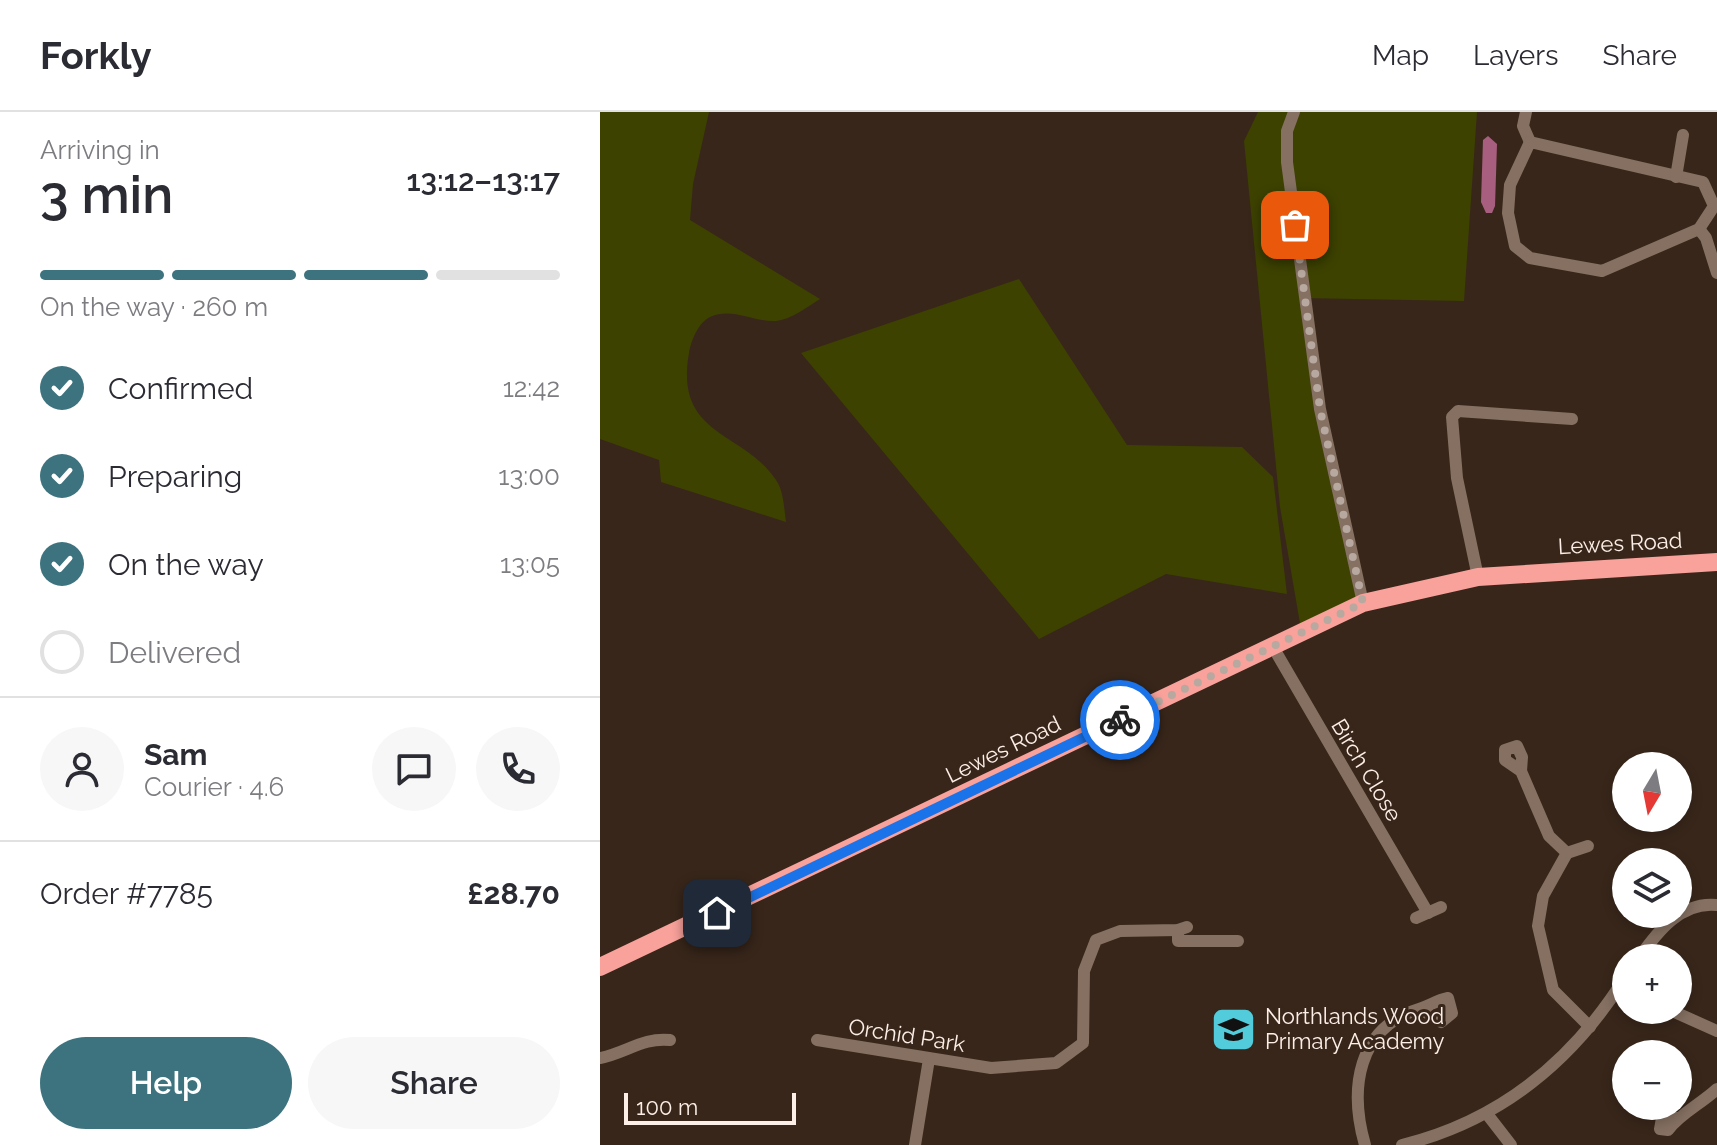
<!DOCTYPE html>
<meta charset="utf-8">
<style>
body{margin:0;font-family:Raleway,sans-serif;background:#f7f7f7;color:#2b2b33;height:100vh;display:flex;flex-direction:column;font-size:30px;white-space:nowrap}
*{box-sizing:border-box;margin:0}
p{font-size:26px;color:#7c7c81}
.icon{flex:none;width:44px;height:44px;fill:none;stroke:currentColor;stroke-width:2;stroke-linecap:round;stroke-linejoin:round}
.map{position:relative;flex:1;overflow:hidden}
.panel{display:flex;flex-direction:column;background:#fff;width:600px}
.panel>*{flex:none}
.needle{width:52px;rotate:190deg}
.buttons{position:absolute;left:1012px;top:640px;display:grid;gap:16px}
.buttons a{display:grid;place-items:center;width:80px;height:80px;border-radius:50%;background:#fff;box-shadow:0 4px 12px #0003;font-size:40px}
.scale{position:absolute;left:24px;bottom:20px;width:172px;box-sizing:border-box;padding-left:8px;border:4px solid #fcefe7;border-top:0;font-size:22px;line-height:28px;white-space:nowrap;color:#fcefe7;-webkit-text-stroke:6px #38261a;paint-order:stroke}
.pin{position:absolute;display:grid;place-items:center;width:68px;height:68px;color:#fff;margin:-34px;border-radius:16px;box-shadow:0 4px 12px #0006}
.courier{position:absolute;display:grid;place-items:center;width:80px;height:80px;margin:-40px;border:6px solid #1a73e8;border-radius:50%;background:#fff;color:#222;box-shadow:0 2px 10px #0007}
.summary em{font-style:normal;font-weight:600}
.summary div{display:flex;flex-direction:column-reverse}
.summary{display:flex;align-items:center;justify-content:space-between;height:136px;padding:0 40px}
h1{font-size:52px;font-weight:600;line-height:60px}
.bar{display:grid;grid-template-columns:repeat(4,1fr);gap:12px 8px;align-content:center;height:96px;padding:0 40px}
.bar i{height:10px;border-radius:6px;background:#e1e1e2}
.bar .selected{background:#3d737e}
.bar p{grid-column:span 4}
.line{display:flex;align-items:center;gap:20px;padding:0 40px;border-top:2px solid #e1e1e2}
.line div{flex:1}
.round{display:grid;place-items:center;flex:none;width:84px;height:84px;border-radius:42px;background:#f7f7f7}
ol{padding:0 40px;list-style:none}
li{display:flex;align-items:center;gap:24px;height:88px}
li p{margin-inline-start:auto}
li .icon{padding:8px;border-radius:50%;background:#3d737e;color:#fff;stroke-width:4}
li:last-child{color:#7c7c81}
li i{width:44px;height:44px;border:4px solid #e1e1e2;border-radius:50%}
.button{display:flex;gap:16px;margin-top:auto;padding:16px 40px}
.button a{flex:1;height:92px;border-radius:48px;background:#3d737e;color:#fff;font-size:32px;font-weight:600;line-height:92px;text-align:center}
.button a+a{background:#f7f7f7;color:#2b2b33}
header{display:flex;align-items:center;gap:48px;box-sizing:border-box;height:112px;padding:0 40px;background:#fff;border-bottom:2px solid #e1e1e2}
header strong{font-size:38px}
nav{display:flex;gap:44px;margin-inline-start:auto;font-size:28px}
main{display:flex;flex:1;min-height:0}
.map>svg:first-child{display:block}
</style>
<header>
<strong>Forkly</strong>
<nav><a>Map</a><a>Layers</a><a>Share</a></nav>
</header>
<main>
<section class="panel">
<div class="summary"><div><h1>3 min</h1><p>Arriving in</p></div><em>13:12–13:17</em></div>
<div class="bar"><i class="selected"></i><i class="selected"></i><i class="selected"></i><i></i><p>On the way · 260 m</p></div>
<ol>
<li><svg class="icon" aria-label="check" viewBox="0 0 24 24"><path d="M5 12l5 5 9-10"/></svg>Confirmed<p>12:42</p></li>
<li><svg class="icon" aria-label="check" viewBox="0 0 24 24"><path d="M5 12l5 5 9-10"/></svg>Preparing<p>13:00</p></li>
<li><svg class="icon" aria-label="check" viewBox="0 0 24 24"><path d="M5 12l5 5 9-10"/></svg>On the way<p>13:05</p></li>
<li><i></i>Delivered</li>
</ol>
<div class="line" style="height:144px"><a class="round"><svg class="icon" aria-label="person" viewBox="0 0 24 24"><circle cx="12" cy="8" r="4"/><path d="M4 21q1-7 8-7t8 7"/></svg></a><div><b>Sam</b><p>Courier · 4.6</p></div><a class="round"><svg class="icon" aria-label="chat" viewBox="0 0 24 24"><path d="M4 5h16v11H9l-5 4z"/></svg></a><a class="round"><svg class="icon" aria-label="phone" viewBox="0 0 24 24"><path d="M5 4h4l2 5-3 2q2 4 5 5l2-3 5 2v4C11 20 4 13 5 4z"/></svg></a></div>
<div class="line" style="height:104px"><div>Order #7785</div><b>£28.70</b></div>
<div class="button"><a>Help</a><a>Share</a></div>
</section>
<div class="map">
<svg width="1117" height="1033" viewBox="0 0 1117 1033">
<rect width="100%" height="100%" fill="#38261a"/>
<!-- green -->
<g fill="#3d4200">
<path d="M 0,0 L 109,0 L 93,72 L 90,108 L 220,187 C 207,195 190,208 176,209 C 152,210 133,195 110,205 C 98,211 91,229 89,241 C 74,325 144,319 176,368 C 184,379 184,397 186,410 L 61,370 L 59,348 L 0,327 Z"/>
<polygon points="658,0 877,0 864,189 701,186 763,491 702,523 680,395 644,29"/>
<polygon points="419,167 527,333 642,335 673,365 687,482 566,462 439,527 201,241"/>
</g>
<!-- water -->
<polygon fill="#a85f7f" points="888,24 897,32 895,94 892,101 886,101 881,90 883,28"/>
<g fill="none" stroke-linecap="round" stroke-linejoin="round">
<!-- minor -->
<g stroke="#857062" stroke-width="12">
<polyline points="694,0 687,19 687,50 720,297 763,491"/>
<polyline points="926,0 923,14 930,30"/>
<polygon points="930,30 1103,70 1114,94 1099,117 1002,159 930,146 915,134 908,101 910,73"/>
<polyline points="1076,65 1083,23"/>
<polyline points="1099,117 1106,126 1117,161"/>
<polyline points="878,465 857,366 852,305 858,299 972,307"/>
<polyline points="673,535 828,801"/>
<polyline points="921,659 922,645 917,634 905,638 905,648 921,659 949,724 967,741 943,784 938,814 953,878 990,915"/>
<polyline points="967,741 988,734"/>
<polyline points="816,806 841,795"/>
<polyline points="578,818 578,829 638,829"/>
<path d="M 1039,846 C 1057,820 1081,789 1117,793"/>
<polyline points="1070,898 1117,919"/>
<polyline points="217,928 391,956 456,951 483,931 484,859 496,828 520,819 578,818 587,815"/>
<path d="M 0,946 C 26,941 43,925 70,928"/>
<polyline points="887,1002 911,1033"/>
<path d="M 1077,1006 L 1062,1006 L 1060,1017 L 1068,1018 C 1081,1001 1101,992 1117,977"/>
<polyline points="315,1033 329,947"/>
<path d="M 765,1033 C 749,977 757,916 819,897 C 829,894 837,888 848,886 L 852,901 L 841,910 L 821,897"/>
<path d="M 802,1033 C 899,1009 973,949 1026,864"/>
</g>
<!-- highway -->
<polyline stroke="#f9a19b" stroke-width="18" points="0,855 763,491 878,465 1117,450"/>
</g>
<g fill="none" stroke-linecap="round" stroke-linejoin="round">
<!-- done -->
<polyline stroke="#b7a99f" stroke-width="8" stroke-dasharray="0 14.4" points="520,608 763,491 720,297 695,113"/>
<!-- route -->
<polyline stroke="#1a73e8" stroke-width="10" points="117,801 520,608"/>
</g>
<!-- icons -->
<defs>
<symbol id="school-square" viewBox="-11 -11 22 22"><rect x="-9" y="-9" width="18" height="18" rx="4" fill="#52cbda" stroke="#38261a"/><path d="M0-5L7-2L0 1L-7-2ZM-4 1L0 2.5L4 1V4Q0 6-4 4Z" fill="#111"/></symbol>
</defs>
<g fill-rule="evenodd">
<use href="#school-square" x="608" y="892" width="51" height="51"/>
</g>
<g text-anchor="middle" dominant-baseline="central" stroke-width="6" stroke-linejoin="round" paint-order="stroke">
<!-- street labels -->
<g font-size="22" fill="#fcefe7" stroke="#38261a">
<text transform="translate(1020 431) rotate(-3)">Lewes Road</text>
<text transform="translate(403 637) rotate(-26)">Lewes Road</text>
<text transform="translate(767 658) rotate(59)">Birch Close</text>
<text transform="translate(307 923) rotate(9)">Orchid Park</text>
</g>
<!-- poi labels -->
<g font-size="22" fill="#fcefe7" stroke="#38261a" text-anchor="start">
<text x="665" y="904">Northlands Wood<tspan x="665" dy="25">Primary Academy</tspan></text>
</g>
</g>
</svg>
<div class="buttons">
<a><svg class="needle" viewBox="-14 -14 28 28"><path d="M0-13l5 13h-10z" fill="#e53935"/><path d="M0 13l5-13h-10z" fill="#7c7c81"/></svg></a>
<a><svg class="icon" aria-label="layers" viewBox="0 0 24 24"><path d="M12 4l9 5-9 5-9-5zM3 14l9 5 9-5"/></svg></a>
<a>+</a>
<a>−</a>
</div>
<div class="scale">100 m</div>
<div class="pin" style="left:695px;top:113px;background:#ea580c"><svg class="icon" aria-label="bag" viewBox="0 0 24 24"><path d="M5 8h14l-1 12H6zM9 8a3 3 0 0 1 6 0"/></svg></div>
<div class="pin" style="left:117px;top:801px;background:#1f2937"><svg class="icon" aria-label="home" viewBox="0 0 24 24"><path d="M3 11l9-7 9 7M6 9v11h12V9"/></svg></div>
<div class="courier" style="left:520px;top:608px"><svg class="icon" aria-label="bike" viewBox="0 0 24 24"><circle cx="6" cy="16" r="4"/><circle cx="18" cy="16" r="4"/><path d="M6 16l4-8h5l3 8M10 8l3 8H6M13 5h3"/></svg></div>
</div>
</main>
